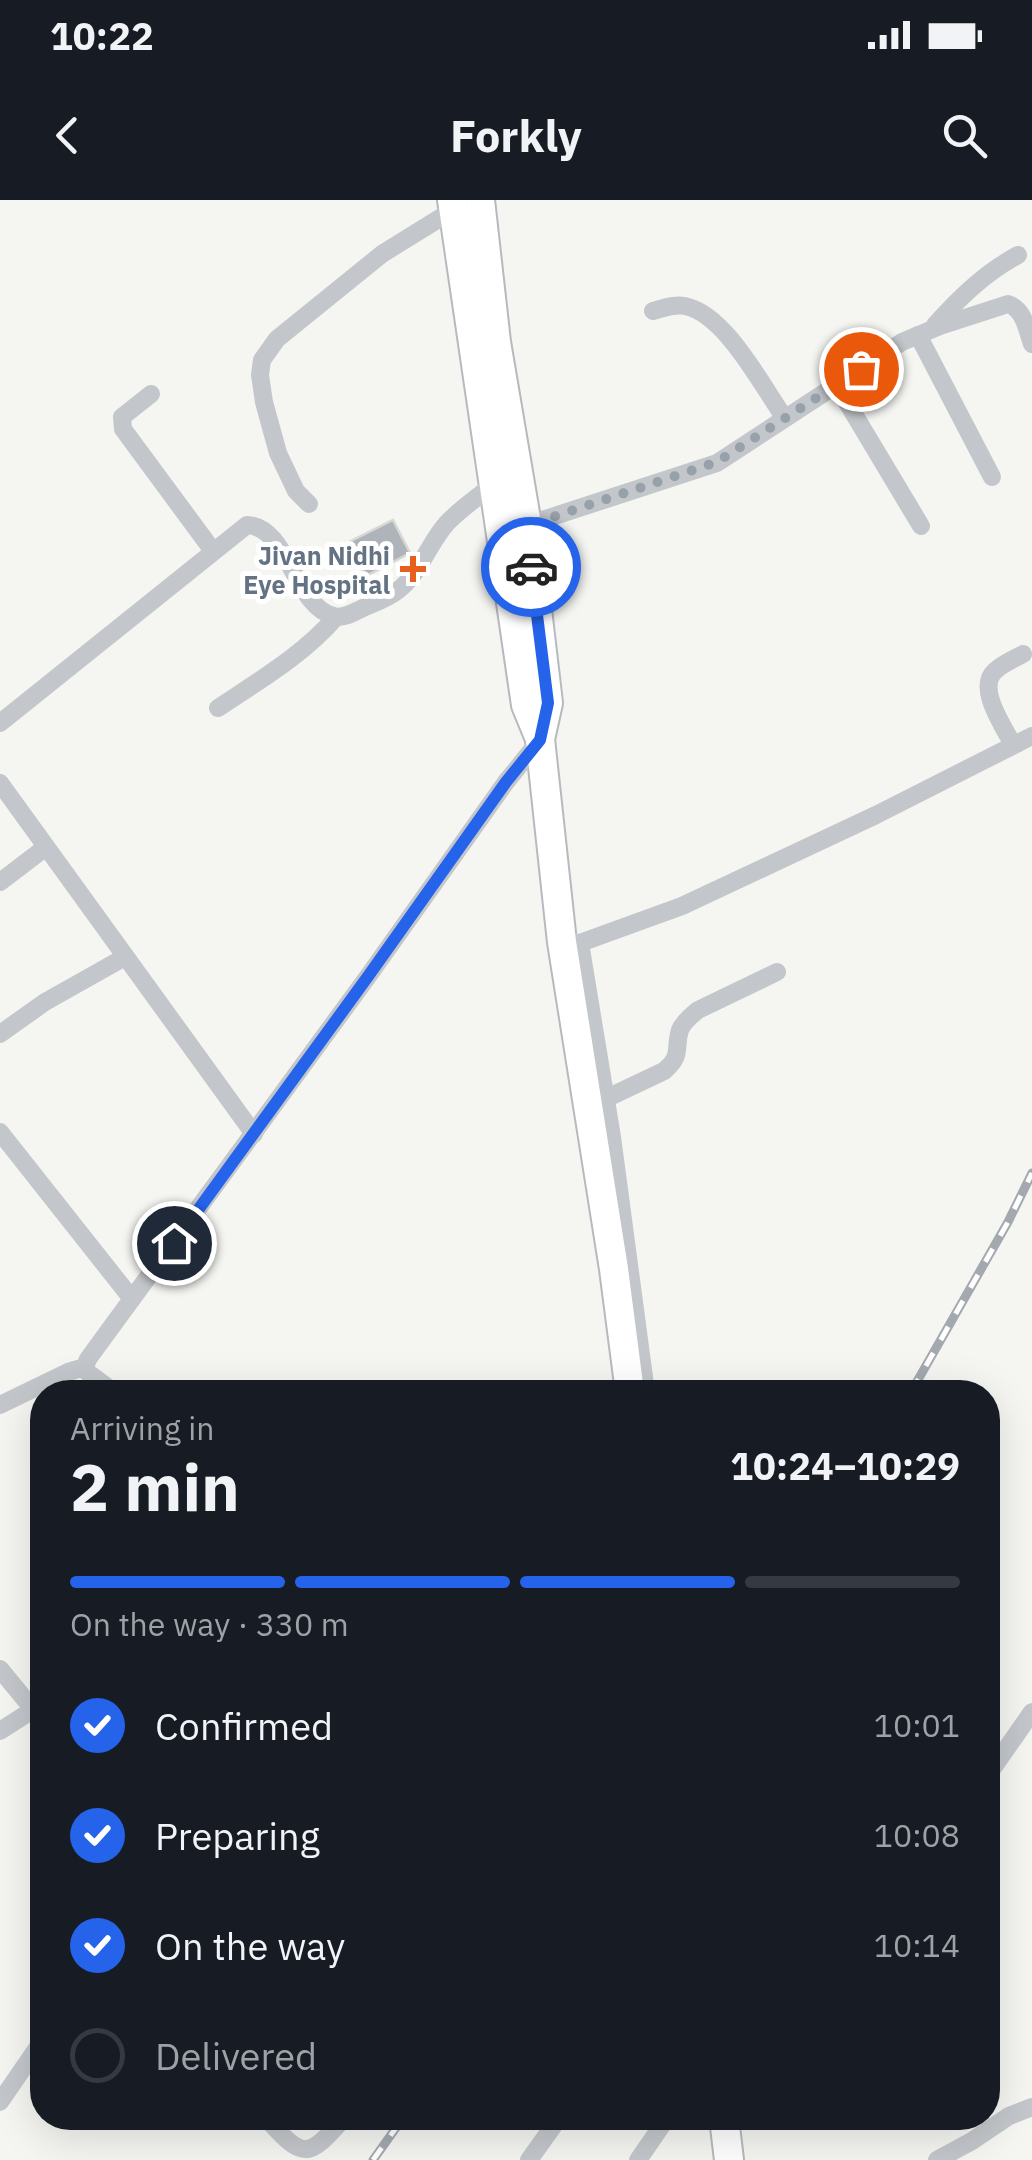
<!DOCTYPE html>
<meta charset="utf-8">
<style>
body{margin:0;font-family:"IBM Plex Sans",sans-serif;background:#242831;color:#f1f3f6;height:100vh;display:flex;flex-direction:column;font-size:38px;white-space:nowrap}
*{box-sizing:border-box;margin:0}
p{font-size:32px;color:#9ea1a6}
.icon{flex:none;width:55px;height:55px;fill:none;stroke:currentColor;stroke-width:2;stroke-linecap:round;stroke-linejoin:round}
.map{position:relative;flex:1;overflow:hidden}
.panel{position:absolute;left:30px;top:1180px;width:970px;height:750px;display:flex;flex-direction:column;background:#171b24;border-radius:40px;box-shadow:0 10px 40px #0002}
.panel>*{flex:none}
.pin{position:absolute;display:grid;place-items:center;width:85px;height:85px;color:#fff;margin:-42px;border:5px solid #fff;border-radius:50%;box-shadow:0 2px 10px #0007}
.courier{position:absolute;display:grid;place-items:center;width:100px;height:100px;margin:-50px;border:8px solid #2563eb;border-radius:50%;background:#fff;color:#222;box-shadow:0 2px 12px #0007}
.overview em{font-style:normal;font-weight:800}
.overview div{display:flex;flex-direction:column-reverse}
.overview{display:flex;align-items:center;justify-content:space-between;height:170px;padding:0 40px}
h1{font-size:65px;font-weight:800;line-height:75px}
.bar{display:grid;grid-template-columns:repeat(4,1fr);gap:15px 10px;align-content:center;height:120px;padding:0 40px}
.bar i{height:12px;border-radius:8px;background:#363941}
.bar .active{background:#2563eb}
.bar p{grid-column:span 4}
ol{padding:0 40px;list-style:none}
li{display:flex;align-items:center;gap:30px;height:110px}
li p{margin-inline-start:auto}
li .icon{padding:10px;border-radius:50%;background:#2563eb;color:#fff;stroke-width:4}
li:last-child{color:#9ea1a6}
li i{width:55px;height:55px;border:5px solid #363941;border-radius:50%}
.status{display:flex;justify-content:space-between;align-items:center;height:70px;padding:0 50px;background:#171b24;direction:ltr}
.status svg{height:28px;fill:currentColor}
header{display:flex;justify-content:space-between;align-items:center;height:130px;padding:0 40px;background:#171b24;font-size:45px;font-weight:800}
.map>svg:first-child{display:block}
</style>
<div class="status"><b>10:22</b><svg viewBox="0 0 49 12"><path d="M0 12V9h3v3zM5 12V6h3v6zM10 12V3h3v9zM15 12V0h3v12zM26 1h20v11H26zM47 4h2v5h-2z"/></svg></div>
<header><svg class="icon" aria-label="back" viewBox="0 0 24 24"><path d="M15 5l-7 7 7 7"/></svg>Forkly<svg class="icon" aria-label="search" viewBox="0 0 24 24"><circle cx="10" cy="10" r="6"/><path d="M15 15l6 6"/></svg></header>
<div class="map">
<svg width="1032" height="1960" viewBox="0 0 1032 1960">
<rect width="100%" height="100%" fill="#f5f6f2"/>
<!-- building -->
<polygon fill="#aeb4ba" stroke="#d7d7d5" stroke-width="2.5" points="393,320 410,353 366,376 349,342"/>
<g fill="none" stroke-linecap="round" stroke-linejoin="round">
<defs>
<g id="primary">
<polyline points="452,0 526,505 540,539 562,742 614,1069 630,1192"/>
<polyline points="480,0 496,142 527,325 548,503 540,539"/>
<polyline points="724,1918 729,1960"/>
</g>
</defs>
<!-- primary casing -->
<use href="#primary" stroke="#b6babe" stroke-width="32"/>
<!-- street -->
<g stroke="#c3c6ca" stroke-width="18">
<path d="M 653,111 C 664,108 674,104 685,106 C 725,114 761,184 784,217"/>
<path d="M 935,125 C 960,97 985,73 1018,55"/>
<polyline points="918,135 992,277"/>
<polyline points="836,184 921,326"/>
<polyline points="151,194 122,217 123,229 213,351"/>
<polyline points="309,304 296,291 278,253 264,202 260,175 262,160 277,139 382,54 453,10"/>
<path d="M 527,325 L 717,263 L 902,142 L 940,126 L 1008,104 C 1024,109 1027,130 1032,144"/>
<path d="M 218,508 C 260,480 303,455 336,417"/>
<path d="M 0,523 L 247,325 C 289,327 294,407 334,416 C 344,419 354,412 363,408 C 374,403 387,399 397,391 C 420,374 428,344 447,323 C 461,308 479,297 494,283"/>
<path d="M 1013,545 C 1004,527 976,488 995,471 C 1002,464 1014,459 1023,454"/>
<polyline points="0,583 254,934"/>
<polyline points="0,682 46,647"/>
<polyline points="562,742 580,743 682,706 876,615 1032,536"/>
<polyline points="580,743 612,937 646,1192"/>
<polyline points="0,834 45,802 125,757"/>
<path d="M 605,899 L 664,871 C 683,855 674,849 680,830 C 683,822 692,815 698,810 L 777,772"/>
<polyline points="0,932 132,1099"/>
<polyline points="114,1192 87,1172 85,1167 88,1159 369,775 506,582 540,540"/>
<polyline points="0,1205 68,1172 85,1167"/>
<polyline points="0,1469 42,1520"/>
<polyline points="0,1531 42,1504"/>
<polyline points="988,1575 1032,1512"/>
<polyline points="0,1902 42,1841"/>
<path d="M 266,1918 C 303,1959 307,1960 344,1918"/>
<polyline points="529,1960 559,1918"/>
<polyline points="638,1960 667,1918"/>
<polyline points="937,1960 972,1941 1009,1916 1032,1907"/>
</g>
<!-- primary -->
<use href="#primary" stroke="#fff" stroke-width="28"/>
<defs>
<g id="rail">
<polyline points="911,1192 1008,1022 1032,973"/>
<polyline points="373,1960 403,1918"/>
</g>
</defs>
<!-- rail casing -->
<use href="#rail" stroke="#a3a9af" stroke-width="9"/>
<!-- rail -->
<use href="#rail" stroke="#fff" stroke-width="5" stroke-dasharray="15" stroke-linecap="butt"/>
</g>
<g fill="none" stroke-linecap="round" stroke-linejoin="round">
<!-- done -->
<polyline stroke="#97a1aa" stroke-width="10" stroke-dasharray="0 18" points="531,367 526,326 717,262 861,169"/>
<!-- route -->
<polyline stroke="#2563eb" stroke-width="12" points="174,1043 369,775 506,582 540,540 548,503 531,367"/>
</g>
<!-- markers -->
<path fill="#e85e1f" stroke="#fff" stroke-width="4" d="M408 354h10v10h10v10h-10v10h-10v-10h-10v-10h10z"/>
<g text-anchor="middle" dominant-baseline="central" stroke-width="10" stroke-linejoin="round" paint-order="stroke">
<!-- poi labels -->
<g font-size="25" font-weight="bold" fill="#647384" stroke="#fff" text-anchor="end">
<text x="390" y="355">Jivan Nidhi<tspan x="390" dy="29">Eye Hospital</tspan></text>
</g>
</g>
</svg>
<div class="pin" style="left:861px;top:169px;background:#ea580c"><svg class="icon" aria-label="bag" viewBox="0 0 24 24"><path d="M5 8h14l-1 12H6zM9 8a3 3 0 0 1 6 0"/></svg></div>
<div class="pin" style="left:174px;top:1043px;background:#1f2937"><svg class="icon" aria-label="home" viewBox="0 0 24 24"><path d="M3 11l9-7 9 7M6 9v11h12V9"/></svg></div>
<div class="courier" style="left:531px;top:367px"><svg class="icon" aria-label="car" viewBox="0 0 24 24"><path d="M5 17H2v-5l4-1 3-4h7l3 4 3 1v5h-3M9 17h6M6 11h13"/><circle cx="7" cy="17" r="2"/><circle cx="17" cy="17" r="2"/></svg></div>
<section class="panel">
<div class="overview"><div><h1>2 min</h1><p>Arriving in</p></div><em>10:24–10:29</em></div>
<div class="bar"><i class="active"></i><i class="active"></i><i class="active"></i><i></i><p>On the way · 330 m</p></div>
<ol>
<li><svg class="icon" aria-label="check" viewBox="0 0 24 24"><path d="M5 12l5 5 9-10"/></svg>Confirmed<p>10:01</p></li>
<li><svg class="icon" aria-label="check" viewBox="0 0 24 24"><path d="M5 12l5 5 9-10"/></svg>Preparing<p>10:08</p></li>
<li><svg class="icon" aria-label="check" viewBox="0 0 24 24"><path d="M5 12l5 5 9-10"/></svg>On the way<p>10:14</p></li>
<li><i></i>Delivered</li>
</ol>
</section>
</div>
